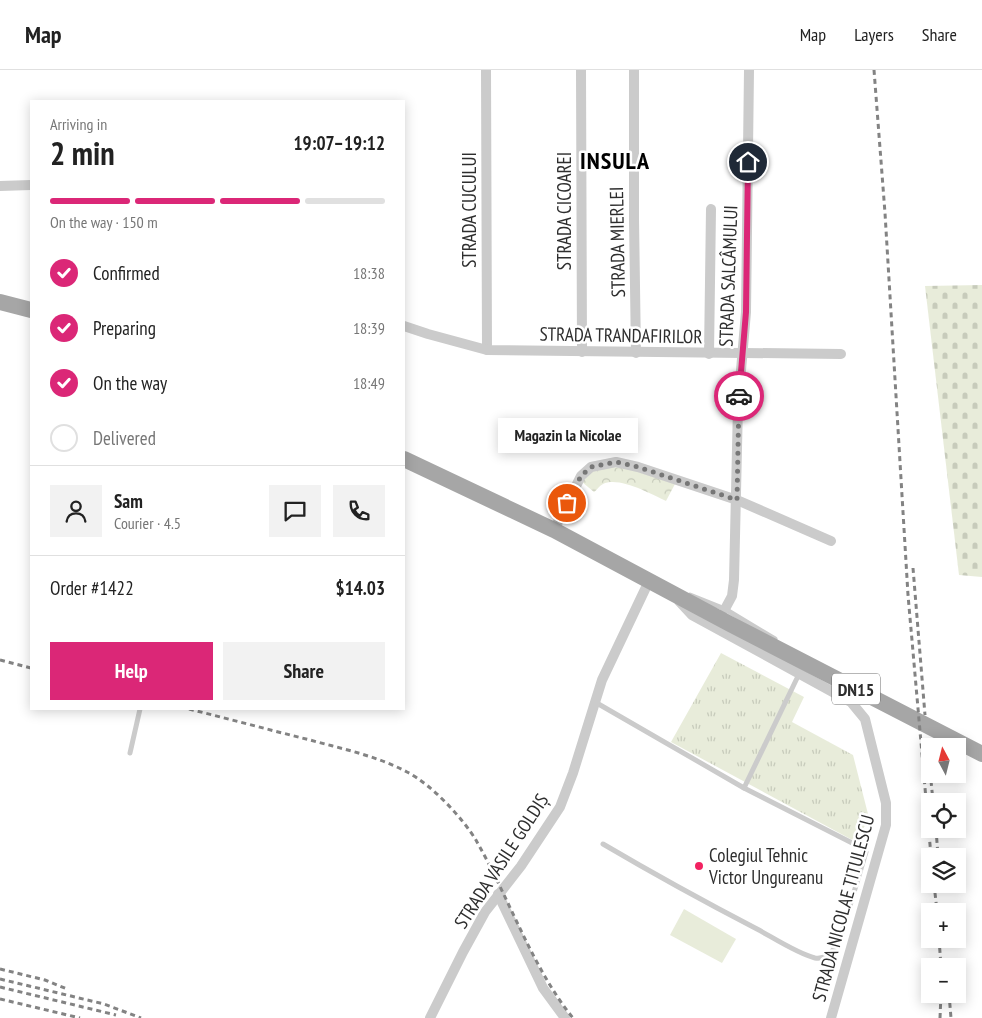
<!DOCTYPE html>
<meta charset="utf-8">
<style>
body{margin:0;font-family:"PT Sans Narrow",sans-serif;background:#f2f2f2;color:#222;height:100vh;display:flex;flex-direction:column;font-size:19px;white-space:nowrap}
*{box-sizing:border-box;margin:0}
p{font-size:16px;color:#767676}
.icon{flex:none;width:28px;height:28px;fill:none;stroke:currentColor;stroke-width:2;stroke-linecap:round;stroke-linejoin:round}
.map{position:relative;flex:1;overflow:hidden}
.drawer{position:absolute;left:30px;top:30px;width:375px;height:610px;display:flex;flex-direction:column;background:#fff;border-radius:0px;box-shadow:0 2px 12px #0003}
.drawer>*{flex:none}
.needle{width:32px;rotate:353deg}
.fabs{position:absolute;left:921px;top:668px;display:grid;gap:10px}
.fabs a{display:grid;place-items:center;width:45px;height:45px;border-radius:0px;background:#fff;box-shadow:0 2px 12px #0003;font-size:25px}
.pin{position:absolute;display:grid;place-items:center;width:42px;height:42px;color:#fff;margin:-21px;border:2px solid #fff;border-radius:50%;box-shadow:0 1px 5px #0007}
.courier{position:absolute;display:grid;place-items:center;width:50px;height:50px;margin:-25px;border:4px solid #db2777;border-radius:50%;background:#fff;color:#222;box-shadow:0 1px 6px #0007}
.bubble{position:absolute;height:35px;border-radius:0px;background:#fff;box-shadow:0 2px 12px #0003;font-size:16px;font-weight:700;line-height:35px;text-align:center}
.head em{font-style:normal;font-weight:700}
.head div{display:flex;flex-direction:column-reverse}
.head{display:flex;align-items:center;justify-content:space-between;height:85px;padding:0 20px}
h1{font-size:32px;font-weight:700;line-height:38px}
.bar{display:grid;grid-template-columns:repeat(4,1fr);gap:8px 5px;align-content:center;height:60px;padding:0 20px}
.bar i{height:6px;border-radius:4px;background:#e0e0e0}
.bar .on{background:#db2777}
.bar p{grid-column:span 4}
.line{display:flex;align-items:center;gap:12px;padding:0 20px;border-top:1px solid #e0e0e0}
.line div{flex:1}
.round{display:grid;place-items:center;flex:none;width:52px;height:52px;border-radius:0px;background:#f2f2f2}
ol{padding:0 20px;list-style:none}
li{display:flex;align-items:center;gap:15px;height:55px}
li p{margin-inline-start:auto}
li .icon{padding:5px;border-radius:50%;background:#db2777;color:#fff;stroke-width:4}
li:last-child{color:#767676}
li i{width:28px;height:28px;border:2px solid #e0e0e0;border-radius:50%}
.cta{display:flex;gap:10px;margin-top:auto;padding:10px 20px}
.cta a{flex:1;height:58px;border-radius:0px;background:#db2777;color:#fff;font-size:20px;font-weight:700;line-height:58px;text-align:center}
.cta a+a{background:#f2f2f2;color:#222}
header{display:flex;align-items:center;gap:30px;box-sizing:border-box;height:70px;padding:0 25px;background:#fff;border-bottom:1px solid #e0e0e0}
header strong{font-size:24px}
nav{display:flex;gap:28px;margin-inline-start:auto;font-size:18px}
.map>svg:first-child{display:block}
</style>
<header>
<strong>Map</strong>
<nav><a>Map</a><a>Layers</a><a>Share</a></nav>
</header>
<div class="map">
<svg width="982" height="948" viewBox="0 0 982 948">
<defs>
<pattern id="grass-tufts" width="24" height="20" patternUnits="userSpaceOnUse" patternTransform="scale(1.25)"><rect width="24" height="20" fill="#e8ecda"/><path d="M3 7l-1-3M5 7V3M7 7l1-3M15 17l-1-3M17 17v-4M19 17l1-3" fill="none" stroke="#c7cbbb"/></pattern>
<pattern id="cemetery-stones" width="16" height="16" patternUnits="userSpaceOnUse" patternTransform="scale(1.25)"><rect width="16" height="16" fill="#e8ecda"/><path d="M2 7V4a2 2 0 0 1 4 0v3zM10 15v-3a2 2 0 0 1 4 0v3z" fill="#c7cbbb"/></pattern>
<pattern id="park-crowns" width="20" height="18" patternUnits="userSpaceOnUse" patternTransform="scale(1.25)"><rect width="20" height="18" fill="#e8ecda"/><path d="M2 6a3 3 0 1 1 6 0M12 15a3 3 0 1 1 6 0" fill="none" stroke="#c7cbbb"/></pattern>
</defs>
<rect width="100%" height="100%" fill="#fff"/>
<!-- grass -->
<polygon fill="url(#grass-tufts)" points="721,583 804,627 792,652 853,685 869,748 856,772 671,672"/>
<!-- cemetery -->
<polygon fill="url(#cemetery-stones)" points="982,215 982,507 959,505 925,216"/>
<!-- park -->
<path fill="url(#park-crowns)" d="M 612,397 L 627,398 L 675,414 L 666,431 C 651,424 619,406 603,414 C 599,416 597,420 594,422 L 582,412 L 595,399 Z"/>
<!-- pitch -->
<polygon fill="#e8ecda" points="684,839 736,869 722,893 670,865"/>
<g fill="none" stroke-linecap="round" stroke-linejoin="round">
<!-- service -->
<g stroke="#cbcbcb" stroke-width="5">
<polyline points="690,525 725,539 775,569"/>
<path d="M 595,632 L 744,718 L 862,778 L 866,782 L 840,869 C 835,878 828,890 815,888 C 798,884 772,867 757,859 C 705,832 654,804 603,774"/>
<polyline points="130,683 140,639"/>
<polyline points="744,718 800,602"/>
</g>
<!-- minor -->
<g stroke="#cbcbcb" stroke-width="10">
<polyline points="486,0 487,280"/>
<polyline points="581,0 582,282"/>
<polyline points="634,0 634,149 636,283"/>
<polyline points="0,116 31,115"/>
<polyline points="404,256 428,264 487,280 841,284"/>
<polyline points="709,284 711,139"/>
<polyline points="554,460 581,406 591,397 616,392 638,397 737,430 831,471"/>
<polyline points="679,531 692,545 851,632 865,649 886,733 886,755 831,948"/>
<polyline points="725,539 732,526 734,510 738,335 746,242 749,0"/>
<polyline points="498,824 543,918 565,948"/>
<polyline points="430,948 463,882 485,842 521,796 560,737 573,703 602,610 649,511"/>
</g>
<!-- primary -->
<g stroke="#a6a6a6" stroke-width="16">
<polyline points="0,232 31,240"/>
<polyline points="404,389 554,460 730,554 982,684"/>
</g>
<!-- rail -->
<g stroke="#838383" stroke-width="3" stroke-dasharray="5 4" stroke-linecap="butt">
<polyline points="874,0 885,143 908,525 931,786"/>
<polyline points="913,498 925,645"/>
<polyline points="0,590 31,598"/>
<path d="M 189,639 C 229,649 270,660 310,670 C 343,679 377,686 407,702 C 431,714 464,749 477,772 C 509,828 533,899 573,948"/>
<polyline points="931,711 933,731"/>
<polyline points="936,759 938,786"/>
<polyline points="934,814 937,841"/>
<polyline points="939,869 941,896"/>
<polyline points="0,899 45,910 67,919"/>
<polyline points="0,909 104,934 141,948"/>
<polyline points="0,917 116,945"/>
<polyline points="949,924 951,948"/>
<polyline points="0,929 80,948"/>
<polyline points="940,948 941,924"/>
</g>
</g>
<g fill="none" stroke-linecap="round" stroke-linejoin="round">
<!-- done -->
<polyline stroke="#777" stroke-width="5" stroke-dasharray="0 9" points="567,433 581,406 591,397 616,392 638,397 737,430 739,326"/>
<!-- route -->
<polyline stroke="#db2777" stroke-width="6" points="739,326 746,242 748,92"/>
</g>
<!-- markers -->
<circle fill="#f22261" stroke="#fff" stroke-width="2" cx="699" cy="796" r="5"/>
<g text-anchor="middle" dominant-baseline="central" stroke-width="5" stroke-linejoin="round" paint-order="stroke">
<!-- shield labels -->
<rect fill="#fff" stroke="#6d6d6d" stroke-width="1" x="832" y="603.5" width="48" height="31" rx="4"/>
<g font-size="18" font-weight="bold" fill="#2e2e2e">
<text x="856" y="619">DN15</text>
</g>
<!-- street labels -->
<g font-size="19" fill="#2e2e2e" stroke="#fff">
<text transform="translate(469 140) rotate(-90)">STRADA CUCULUI</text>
<text transform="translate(564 141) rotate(-90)">STRADA CICOAREI</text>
<text transform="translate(617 172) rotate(-91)">STRADA MIERLEI</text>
<text transform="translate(728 206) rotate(-88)">STRADA SALCÂMULUI</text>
<text transform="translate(621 265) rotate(1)">STRADA TRANDAFIRILOR</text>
<text transform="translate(501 791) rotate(-57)">STRADA VASILE GOLDIȘ</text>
<text transform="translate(843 838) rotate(-75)">STRADA NICOLAE TITULESCU</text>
</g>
<!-- poi labels -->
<g font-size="19" fill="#2e2e2e" stroke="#fff" text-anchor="start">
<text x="709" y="785">Colegiul Tehnic<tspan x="709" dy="22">Victor Ungureanu</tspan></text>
</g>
<!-- district labels -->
<g font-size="24" font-weight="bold" letter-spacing="1" fill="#000" stroke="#fff">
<text x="615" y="90">INSULA</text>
</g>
</g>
</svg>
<div class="fabs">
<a><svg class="needle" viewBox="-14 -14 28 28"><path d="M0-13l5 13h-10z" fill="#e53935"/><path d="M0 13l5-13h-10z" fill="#767676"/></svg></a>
<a><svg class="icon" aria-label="locate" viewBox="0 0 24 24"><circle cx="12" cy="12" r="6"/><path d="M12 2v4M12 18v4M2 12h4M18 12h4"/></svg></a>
<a><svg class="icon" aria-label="layers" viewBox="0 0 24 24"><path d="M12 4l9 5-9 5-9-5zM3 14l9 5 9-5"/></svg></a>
<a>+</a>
<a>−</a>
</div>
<div class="pin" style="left:567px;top:433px;background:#ea580c"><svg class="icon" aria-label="bag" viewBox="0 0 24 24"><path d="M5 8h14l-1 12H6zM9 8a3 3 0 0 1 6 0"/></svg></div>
<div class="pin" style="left:748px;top:92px;background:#1f2937"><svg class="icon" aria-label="home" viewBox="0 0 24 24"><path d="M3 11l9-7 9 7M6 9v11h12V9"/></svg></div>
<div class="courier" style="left:739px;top:326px"><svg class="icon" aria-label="car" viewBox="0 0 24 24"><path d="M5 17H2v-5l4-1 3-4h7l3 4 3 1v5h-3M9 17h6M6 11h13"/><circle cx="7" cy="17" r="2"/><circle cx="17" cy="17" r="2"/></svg></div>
<div class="bubble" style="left:498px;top:348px;width:140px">Magazin la Nicolae</div>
<section class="drawer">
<div class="head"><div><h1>2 min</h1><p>Arriving in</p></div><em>19:07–19:12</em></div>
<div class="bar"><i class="on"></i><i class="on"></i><i class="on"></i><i></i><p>On the way · 150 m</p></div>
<ol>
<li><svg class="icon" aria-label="check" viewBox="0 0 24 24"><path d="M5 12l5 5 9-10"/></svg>Confirmed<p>18:38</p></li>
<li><svg class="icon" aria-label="check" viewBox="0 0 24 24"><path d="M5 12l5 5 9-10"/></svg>Preparing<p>18:39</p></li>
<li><svg class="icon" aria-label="check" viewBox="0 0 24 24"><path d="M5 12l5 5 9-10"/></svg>On the way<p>18:49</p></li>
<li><i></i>Delivered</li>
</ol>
<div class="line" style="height:90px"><a class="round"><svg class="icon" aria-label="person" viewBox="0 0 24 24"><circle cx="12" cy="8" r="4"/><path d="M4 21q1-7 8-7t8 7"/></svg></a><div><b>Sam</b><p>Courier · 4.5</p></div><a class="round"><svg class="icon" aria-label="chat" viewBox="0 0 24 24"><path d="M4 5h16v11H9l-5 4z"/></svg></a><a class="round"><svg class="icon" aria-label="phone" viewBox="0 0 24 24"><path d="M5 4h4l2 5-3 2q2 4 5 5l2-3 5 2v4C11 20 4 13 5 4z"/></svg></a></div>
<div class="line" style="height:65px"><div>Order #1422</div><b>$14.03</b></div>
<div class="cta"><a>Help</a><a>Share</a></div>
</section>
</div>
